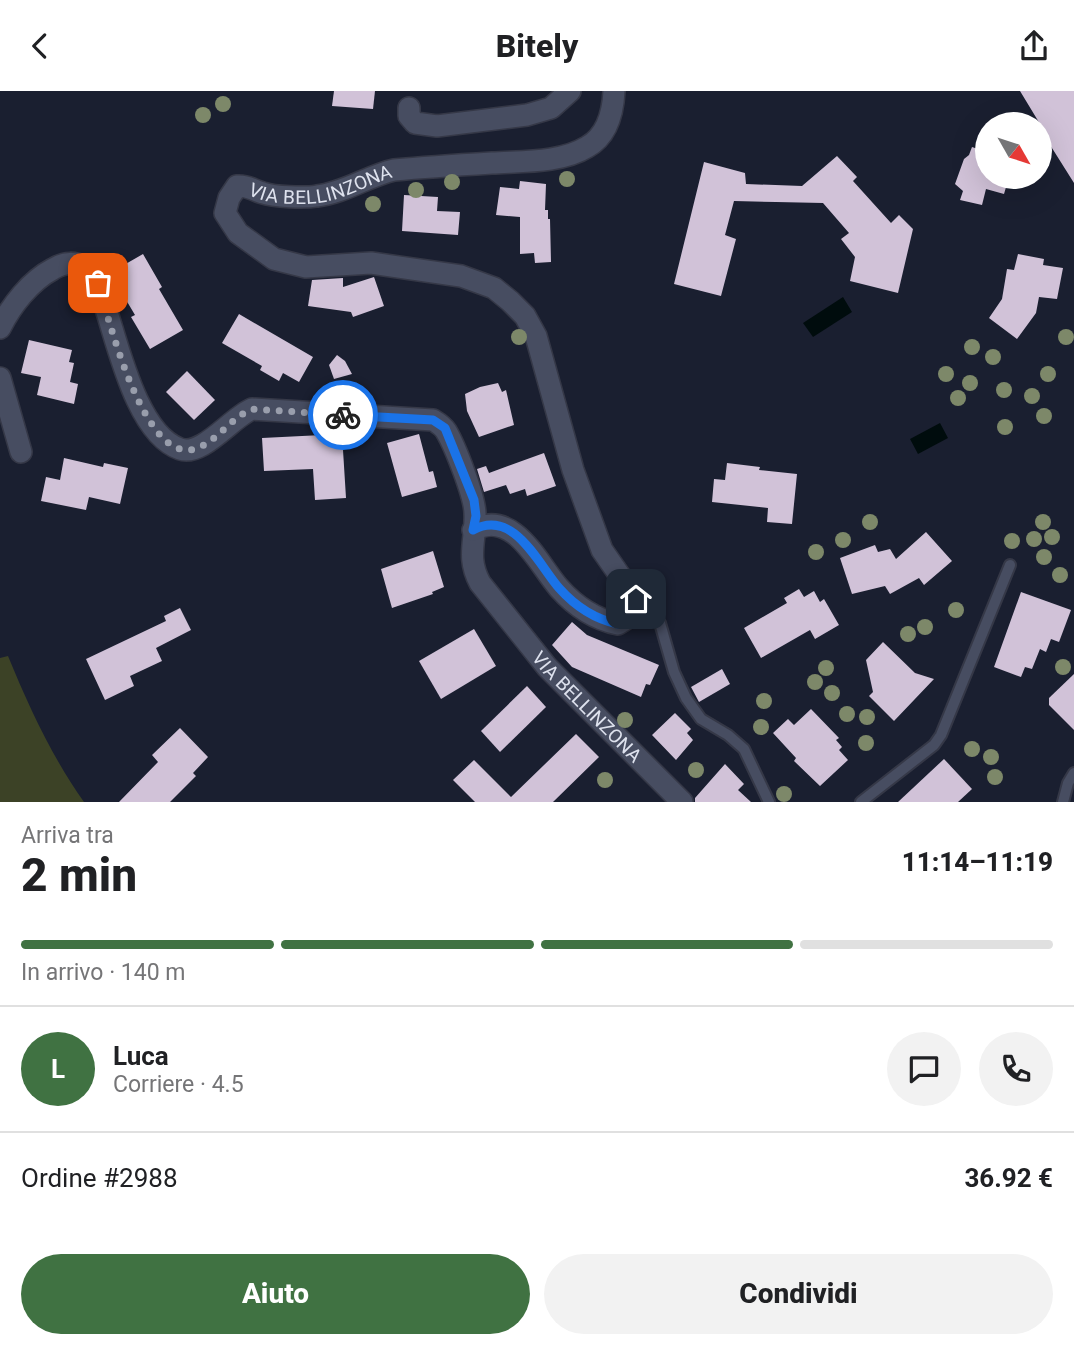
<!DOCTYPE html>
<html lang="it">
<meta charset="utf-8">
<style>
body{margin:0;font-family:Roboto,sans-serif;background:#f2f2f2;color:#202124;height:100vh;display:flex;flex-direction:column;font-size:26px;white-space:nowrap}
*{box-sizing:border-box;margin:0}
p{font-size:23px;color:#757577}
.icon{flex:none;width:38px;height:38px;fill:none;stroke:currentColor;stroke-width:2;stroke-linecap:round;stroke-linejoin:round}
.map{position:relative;height:711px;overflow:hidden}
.details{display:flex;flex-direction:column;background:#fff;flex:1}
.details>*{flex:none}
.needle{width:46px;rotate:129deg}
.tools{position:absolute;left:975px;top:21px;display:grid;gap:14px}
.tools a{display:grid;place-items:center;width:77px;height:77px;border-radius:50%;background:#fff;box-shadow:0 7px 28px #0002;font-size:35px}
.pin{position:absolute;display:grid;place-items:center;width:60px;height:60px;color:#fff;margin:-30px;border-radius:14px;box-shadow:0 4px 10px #0006}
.courier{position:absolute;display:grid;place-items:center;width:70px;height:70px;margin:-35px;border:5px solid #1a73e8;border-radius:50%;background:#fff;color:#222;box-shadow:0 2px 9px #0007}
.overview em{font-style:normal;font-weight:800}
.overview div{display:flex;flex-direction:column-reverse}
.overview{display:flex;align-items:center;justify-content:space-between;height:119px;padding:0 21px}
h1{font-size:46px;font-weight:800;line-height:52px}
.bar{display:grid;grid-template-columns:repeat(4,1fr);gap:10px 7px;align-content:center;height:84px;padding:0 21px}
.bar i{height:9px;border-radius:5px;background:#e0e0e0}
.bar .active{background:#407242}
.bar p{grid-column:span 4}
.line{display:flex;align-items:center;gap:18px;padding:0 21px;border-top:2px solid #e0e0e0}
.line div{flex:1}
.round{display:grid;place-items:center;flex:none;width:74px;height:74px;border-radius:37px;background:#f2f2f2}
.action{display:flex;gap:14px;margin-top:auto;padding:14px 21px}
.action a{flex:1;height:80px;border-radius:42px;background:#407242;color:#fff;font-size:28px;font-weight:800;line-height:80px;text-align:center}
.action a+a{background:#f2f2f2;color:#202124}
header{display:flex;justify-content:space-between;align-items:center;height:91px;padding:0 21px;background:#fff;font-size:32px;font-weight:800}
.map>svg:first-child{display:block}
</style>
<header><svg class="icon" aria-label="back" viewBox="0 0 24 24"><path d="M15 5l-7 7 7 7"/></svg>Bitely<svg class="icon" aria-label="share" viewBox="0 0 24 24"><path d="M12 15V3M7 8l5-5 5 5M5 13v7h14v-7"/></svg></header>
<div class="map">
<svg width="1074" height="711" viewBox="0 0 1074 711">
<rect width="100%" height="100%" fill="#1a1f30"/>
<!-- green -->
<path fill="#3c4226" d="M 8,565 C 29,616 52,666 84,711 L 0,711 L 0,567 Z"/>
<!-- water -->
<g fill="#000c0d">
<polygon points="843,206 852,221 813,246 803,232"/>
<polygon points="940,332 948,347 918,363 910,348"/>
</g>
<!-- building -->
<g fill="#d1c2d8">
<polygon points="334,0 375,0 373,18 332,15"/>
<polygon points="1020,0 1074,0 1074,92 1040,38 1040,33"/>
<polygon points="972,56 987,61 987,86 1009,86 1004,103 986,98 982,114 960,109 963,100 955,93 964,68 969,64"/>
<polygon points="837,65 857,86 853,90 891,132 899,124 913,138 898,202 850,190 855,166 841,148 849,142 823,112 776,111 734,110 725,144 736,148 721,205 674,193 704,71 745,82 746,93 802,95"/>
<polygon points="520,90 546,93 545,119 548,119 548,128 550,128 551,171 535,172 534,162 520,163 520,126 496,124 500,96 519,98"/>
<polygon points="404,104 438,106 437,120 460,121 458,144 402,140"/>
<polygon points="143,163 162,196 159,198 183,239 150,258 131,226 135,224 110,182"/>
<polygon points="1018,163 1044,168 1043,174 1063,177 1057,208 1039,206 1036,222 1017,248 989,227 1002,208 1007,178 1014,179"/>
<polygon points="374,186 384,215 353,226 351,221 308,215 312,189 343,187 343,196"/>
<polygon points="239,223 313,266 299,291 283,282 279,290 260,279 262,275 222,252"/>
<polygon points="29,249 72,259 69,271 74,272 70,291 78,293 74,313 37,304 41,286 21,282"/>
<polygon points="337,264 345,270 352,283 334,288 329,274"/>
<polygon points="187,280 215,309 194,329 166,301"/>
<polygon points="498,292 502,301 506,299 514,334 479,346 467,320 465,303 480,296"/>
<polygon points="342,343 346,407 315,409 313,378 264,380 262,347"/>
<polygon points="419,343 429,381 433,380 437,396 402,406 387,352"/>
<polygon points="544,362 556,395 527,405 525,398 510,403 506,394 484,401 477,378 486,375 489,382"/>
<polygon points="64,367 103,376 104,372 128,377 120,413 89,406 86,419 41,410 46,386 60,389"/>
<polygon points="727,372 760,376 759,379 797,383 792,433 767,431 768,417 712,411 714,388 725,389"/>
<polygon points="926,441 952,470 924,494 919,487 890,503 885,495 852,503 840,467 875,454 878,461 890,458 896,468"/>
<polygon points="433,460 444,496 432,501 433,503 392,517 381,478"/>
<polygon points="799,498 804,506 814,500 820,511 824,508 839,534 815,548 810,539 761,567 744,537 787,512 784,507"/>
<polygon points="1021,501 1071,519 1059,551 1051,548 1046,561 1040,558 1032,578 1025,576 1021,586 994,576"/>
<polygon points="180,517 191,539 156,557 162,570 130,585 134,595 105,609 86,568 166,530 164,525"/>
<polygon points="572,531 587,544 659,574 650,594 646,593 641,606 572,576 552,554"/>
<polygon points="474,538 496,575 441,608 419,570"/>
<polygon points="883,551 915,582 934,588 894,630 869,605 873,601 866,569"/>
<polygon points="722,578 730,593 699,611 691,596"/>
<polygon points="1074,583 1074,639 1049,614 1049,607"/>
<polygon points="527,595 546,616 500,661 481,640"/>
<polygon points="811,618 839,647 836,649 842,656 839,659 848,669 820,695 794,670 796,667 773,642 788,628 794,634"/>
<polygon points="675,622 691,638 687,642 693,649 676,669 652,644"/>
<polygon points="180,637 208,666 193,682 196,685 170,711 119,711 158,671 152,664"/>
<polygon points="576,643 599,666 553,711 475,711 453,689 474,669 511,706"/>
<polygon points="944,668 972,698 958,711 898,711"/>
<polygon points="725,673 744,693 738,699 751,711 695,711 695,707"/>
</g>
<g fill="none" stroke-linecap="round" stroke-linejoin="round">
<defs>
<g id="lane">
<polyline points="636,508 660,532 674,581 686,607 701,628 728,644 744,658 769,711"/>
<polyline points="861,711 934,654 941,644 1010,474"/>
<polyline points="1063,711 1068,692 1074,682"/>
</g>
<g id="street">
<polyline points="409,17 409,25 415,32 437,35 527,24 551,17 570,0"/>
<path id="s1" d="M 0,237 C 11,215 30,190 53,178 C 64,171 76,170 87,178 C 99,185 102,203 105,215 C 118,254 137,343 180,358 C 202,366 231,327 252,318 L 433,329 C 438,332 443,335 446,340 C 455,355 475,406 475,423 C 476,450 466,466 480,492 L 547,576 L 682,711"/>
<polyline points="0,287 21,361"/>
<path id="s2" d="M 473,439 C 514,417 538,473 559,497 C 575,515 594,528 618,533 C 630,526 635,522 636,508 L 602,459 L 573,379 L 536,245 L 525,225 L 510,210 L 494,197 L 461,185 L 371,172 L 306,176 L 274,168 L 238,142 L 225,122 L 229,107 L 237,95 C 248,94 252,99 263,102 C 274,106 305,107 317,105 C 344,102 368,85 394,79 C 427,76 459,74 492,72 C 522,70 561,72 587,56 C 607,45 613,21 614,0"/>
</g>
</defs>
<!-- lane casing -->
<use href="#lane" stroke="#353847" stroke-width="14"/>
<!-- street casing -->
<use href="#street" stroke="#353847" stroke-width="24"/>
<!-- lane -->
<use href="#lane" stroke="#474d61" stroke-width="10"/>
<!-- street -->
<use href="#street" stroke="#474d61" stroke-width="21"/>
</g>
<!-- trees -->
<g fill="#7d8869">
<circle cx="223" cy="13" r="8"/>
<circle cx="203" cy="24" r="8"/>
<circle cx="567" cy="88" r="8"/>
<circle cx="452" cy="91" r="8"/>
<circle cx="416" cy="99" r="8"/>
<circle cx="373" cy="113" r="8"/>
<circle cx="519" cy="246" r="8"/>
<circle cx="1066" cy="246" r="8"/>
<circle cx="972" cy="256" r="8"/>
<circle cx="993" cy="266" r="8"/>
<circle cx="946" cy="283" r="8"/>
<circle cx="1048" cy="283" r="8"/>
<circle cx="970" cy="292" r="8"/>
<circle cx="1004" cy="299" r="8"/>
<circle cx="1032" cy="305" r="8"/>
<circle cx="958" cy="307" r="8"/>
<circle cx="1044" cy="325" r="8"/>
<circle cx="1005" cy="336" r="8"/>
<circle cx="870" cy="431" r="8"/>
<circle cx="1043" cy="431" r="8"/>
<circle cx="1052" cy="446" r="8"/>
<circle cx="1034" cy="448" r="8"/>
<circle cx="843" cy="449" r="8"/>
<circle cx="1012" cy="450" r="8"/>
<circle cx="816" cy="461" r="8"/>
<circle cx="1044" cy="466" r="8"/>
<circle cx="1060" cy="484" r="8"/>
<circle cx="956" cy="519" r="8"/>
<circle cx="925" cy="536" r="8"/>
<circle cx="908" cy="543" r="8"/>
<circle cx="1063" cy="576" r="8"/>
<circle cx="826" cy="577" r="8"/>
<circle cx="815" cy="591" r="8"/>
<circle cx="832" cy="602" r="8"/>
<circle cx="764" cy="610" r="8"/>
<circle cx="847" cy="623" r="8"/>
<circle cx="867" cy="626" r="8"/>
<circle cx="625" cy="629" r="8"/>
<circle cx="761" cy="636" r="8"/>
<circle cx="866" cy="652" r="8"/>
<circle cx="972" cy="658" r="8"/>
<circle cx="991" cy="666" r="8"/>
<circle cx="696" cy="679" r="8"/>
<circle cx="995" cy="686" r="8"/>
<circle cx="605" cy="689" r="8"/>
<circle cx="784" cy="703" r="8"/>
</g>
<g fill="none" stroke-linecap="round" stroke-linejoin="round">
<!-- done -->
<path stroke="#999eac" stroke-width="7" stroke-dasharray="0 12.6" d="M 98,192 C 108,225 144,374 195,358 C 217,351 230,327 252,318 L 343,324"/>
<!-- route -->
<path stroke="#1a73e8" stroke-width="9" d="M 343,324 L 433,329 L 445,337 L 474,409 L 476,425 L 473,439 C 514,417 538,473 559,497 C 575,515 594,528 618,533 C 630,526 635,522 636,508"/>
</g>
<g text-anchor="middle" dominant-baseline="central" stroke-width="7" stroke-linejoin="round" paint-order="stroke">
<!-- street labels -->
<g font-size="19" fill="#dee2ee" stroke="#111526">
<text stroke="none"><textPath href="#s2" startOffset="975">VIA BELLINZONA</textPath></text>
<text stroke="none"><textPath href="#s1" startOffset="931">VIA BELLINZONA</textPath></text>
</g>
</g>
</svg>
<div class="tools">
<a><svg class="needle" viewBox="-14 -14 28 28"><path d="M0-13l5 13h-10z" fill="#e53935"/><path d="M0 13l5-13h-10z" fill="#757577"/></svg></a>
</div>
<div class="pin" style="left:98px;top:192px;background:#ea580c"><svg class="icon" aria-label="bag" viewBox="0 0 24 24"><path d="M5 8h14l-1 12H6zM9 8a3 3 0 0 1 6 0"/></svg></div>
<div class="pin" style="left:636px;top:508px;background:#1f2937"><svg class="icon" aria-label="home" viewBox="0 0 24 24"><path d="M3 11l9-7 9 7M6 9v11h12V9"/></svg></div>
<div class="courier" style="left:343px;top:324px"><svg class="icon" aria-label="bike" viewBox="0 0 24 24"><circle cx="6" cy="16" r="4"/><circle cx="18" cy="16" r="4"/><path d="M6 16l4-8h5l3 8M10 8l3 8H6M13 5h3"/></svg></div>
</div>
<section class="details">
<div class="overview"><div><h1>2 min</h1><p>Arriva tra</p></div><em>11:14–11:19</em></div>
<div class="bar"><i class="active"></i><i class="active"></i><i class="active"></i><i></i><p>In arrivo · 140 m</p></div>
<div class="line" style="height:126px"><b class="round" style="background:#407242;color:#fff">L</b><div><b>Luca</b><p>Corriere · 4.5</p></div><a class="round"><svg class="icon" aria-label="chat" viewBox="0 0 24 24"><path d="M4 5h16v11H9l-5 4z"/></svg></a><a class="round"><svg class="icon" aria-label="phone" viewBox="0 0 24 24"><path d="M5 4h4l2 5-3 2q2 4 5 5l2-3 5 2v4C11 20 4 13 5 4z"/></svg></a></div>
<div class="line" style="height:91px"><div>Ordine #2988</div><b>36.92 €</b></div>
<div class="action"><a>Aiuto</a><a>Condividi</a></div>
</section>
